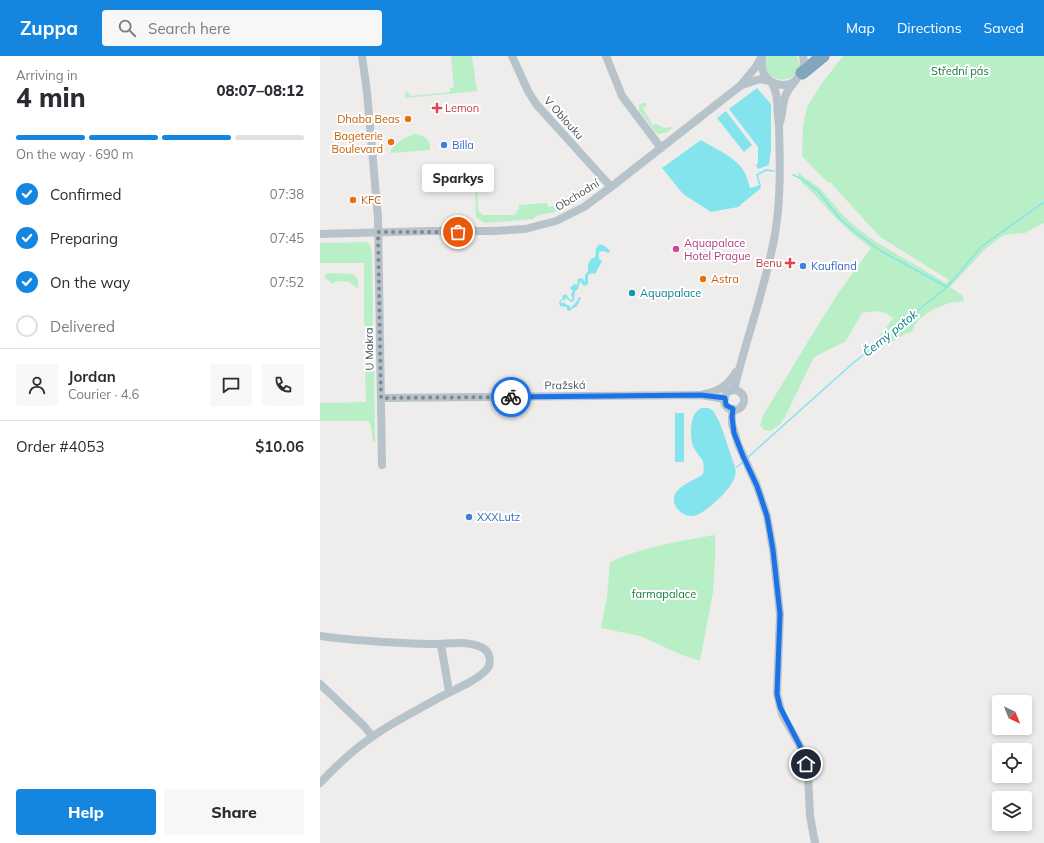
<!DOCTYPE html>
<meta charset="utf-8">
<style>
body{margin:0;font-family:Mulish,sans-serif;background:#f7f7f7;color:#2b2b33;height:100vh;display:flex;flex-direction:column;font-size:15px;white-space:nowrap}
*{box-sizing:border-box;margin:0}
p{font-size:13px;color:#7c7c81}
.icon{flex:none;width:22px;height:22px;fill:none;stroke:currentColor;stroke-width:2;stroke-linecap:round;stroke-linejoin:round}
.map{position:relative;flex:1;overflow:hidden}
.sheet{display:flex;flex-direction:column;background:#fff;width:320px}
.sheet>*{flex:none}
.needle{width:26px;rotate:137deg}
.buttons{position:absolute;left:672px;top:639px;display:grid;gap:8px}
.buttons a{display:grid;place-items:center;width:40px;height:40px;border-radius:4px;background:#fff;box-shadow:0 2px 6px #0003;font-size:20px}
.pin{position:absolute;display:grid;place-items:center;width:34px;height:34px;color:#fff;margin:-17px;border:2px solid #fff;border-radius:50%;box-shadow:0 1px 4px #0007}
.courier{position:absolute;display:grid;place-items:center;width:40px;height:40px;margin:-20px;border:3px solid #1a73e8;border-radius:50%;background:#fff;color:#222;box-shadow:0 1px 5px #0007}
.bubble{position:absolute;height:28px;border-radius:4px;background:#fff;box-shadow:0 2px 6px #0003;font-size:13px;font-weight:800;line-height:28px;text-align:center}
.headline em{font-style:normal;font-weight:800}
.headline div{display:flex;flex-direction:column-reverse}
.headline{display:flex;align-items:center;justify-content:space-between;height:68px;padding:0 16px}
h1{font-size:26px;font-weight:800;line-height:30px}
.bar{display:grid;grid-template-columns:repeat(4,1fr);gap:6px 4px;align-content:center;height:48px;padding:0 16px}
.bar i{height:5px;border-radius:3px;background:#e1e1e2}
.bar .selected{background:#1586e0}
.bar p{grid-column:span 4}
.line{display:flex;align-items:center;gap:10px;padding:0 16px;border-top:1px solid #e1e1e2}
.line div{flex:1}
.round{display:grid;place-items:center;flex:none;width:42px;height:42px;border-radius:4px;background:#f7f7f7}
ol{padding:0 16px;list-style:none}
li{display:flex;align-items:center;gap:12px;height:44px}
li p{margin-inline-start:auto}
li .icon{padding:4px;border-radius:50%;background:#1586e0;color:#fff;stroke-width:4}
li:last-child{color:#7c7c81}
li i{width:22px;height:22px;border:2px solid #e1e1e2;border-radius:50%}
.cta{display:flex;gap:8px;margin-top:auto;padding:8px 16px}
.cta a{flex:1;height:46px;border-radius:4px;background:#1586e0;color:#fff;font-size:16px;font-weight:800;line-height:46px;text-align:center}
.cta a+a{background:#f7f7f7;color:#2b2b33}
header{display:flex;align-items:center;gap:24px;box-sizing:border-box;height:56px;padding:0 20px;background:#1586e0;color:#fff}
header strong{font-size:19px}
nav{display:flex;gap:22px;margin-inline-start:auto;font-size:14px}
.search{width:280px;height:36px;background:#f7f7f7;display:flex;align-items:center;gap:10px;box-sizing:border-box;padding:0 14px;border-radius:4px;color:#7c7c81;font-size:15px}
main{display:flex;flex:1;min-height:0}
.map>svg:first-child{display:block}
</style>
<header>
<strong>Zuppa</strong>
<div class="search"><svg class="icon" aria-label="search" viewBox="0 0 24 24"><circle cx="10" cy="10" r="6"/><path d="M15 15l6 6"/></svg>Search here</div>
<nav><a>Map</a><a>Directions</a><a>Saved</a></nav>
</header>
<main>
<section class="sheet">
<div class="headline"><div><h1>4 min</h1><p>Arriving in</p></div><em>08:07–08:12</em></div>
<div class="bar"><i class="selected"></i><i class="selected"></i><i class="selected"></i><i></i><p>On the way · 690 m</p></div>
<ol>
<li><svg class="icon" aria-label="check" viewBox="0 0 24 24"><path d="M5 12l5 5 9-10"/></svg>Confirmed<p>07:38</p></li>
<li><svg class="icon" aria-label="check" viewBox="0 0 24 24"><path d="M5 12l5 5 9-10"/></svg>Preparing<p>07:45</p></li>
<li><svg class="icon" aria-label="check" viewBox="0 0 24 24"><path d="M5 12l5 5 9-10"/></svg>On the way<p>07:52</p></li>
<li><i></i>Delivered</li>
</ol>
<div class="line" style="height:72px"><a class="round"><svg class="icon" aria-label="person" viewBox="0 0 24 24"><circle cx="12" cy="8" r="4"/><path d="M4 21q1-7 8-7t8 7"/></svg></a><div><b>Jordan</b><p>Courier · 4.6</p></div><a class="round"><svg class="icon" aria-label="chat" viewBox="0 0 24 24"><path d="M4 5h16v11H9l-5 4z"/></svg></a><a class="round"><svg class="icon" aria-label="phone" viewBox="0 0 24 24"><path d="M5 4h4l2 5-3 2q2 4 5 5l2-3 5 2v4C11 20 4 13 5 4z"/></svg></a></div>
<div class="line" style="height:52px"><div>Order #4053</div><b>$10.06</b></div>
<div class="cta"><a>Help</a><a>Share</a></div>
</section>
<div class="map">
<svg width="724" height="787" viewBox="0 0 724 787">
<rect width="100%" height="100%" fill="#efecec"/>
<!-- green -->
<g fill="#b8efc7">
<polygon points="131,0 152,0 157,35 85,42 85,36 89,37 90,40 130,36 130,32 134,31"/>
<path d="M 447,0 L 477,0 C 490,31 436,32 447,0 Z"/>
<path d="M 523,0 L 724,0 L 724,167 L 705,177 L 684,179 L 665,193 L 630,231 L 643,240 L 644,246 C 632,243 604,256 596,267 C 594,269 593,273 592,276 L 585,278 L 553,297 L 550,290 L 564,275 L 573,262 C 562,253 556,255 542,257 L 526,285 L 494,301 L 465,361 L 460,368 L 451,375 L 444,374 L 440,369 L 444,358 L 495,274 L 519,236 L 551,192 L 534,179 L 514,160 L 495,139 L 482,127 L 477,116 L 501,133 L 520,156 L 537,172 L 556,186 L 626,227 L 629,224 L 560,181 L 511,127 L 507,126 L 482,100 L 483,70 L 487,51 L 502,27 Z"/>
<path d="M 322,47 L 325,47 L 327,50 L 323,52 L 333,70 L 336,68 L 344,72 L 351,71 L 353,72 C 347,76 343,79 336,77 L 319,54 L 319,49 Z"/>
<path d="M 94,78 C 104,79 111,83 110,94 L 70,97 C 73,87 85,82 94,78 Z"/>
<path d="M 162,112 L 162,115 L 157,121 L 158,154 L 163,159 L 194,159 L 199,153 L 199,149 L 227,147 L 228,151 L 245,149 L 261,135 L 272,133 L 273,133 C 261,142 249,149 237,155 C 228,159 220,156 213,163 L 165,167 L 156,161 L 155,120 Z"/>
<polygon points="46,186 51,190 52,198 53,272 49,273 46,271 44,268 44,207 0,207 0,187"/>
<polygon points="7,217 33,218 38,224 38,231 37,232 29,226 16,225 13,228 4,221"/>
<polygon points="48,307 54,307 55,385 53,386 51,370 49,365 0,365 0,347 46,346 45,312 46,309"/>
<path d="M 395,479 L 395,503 L 393,536 L 380,605 L 362,599 L 320,580 L 281,572 L 287,541 L 290,506 C 323,491 359,485 395,479 Z"/>
</g>
<!-- water -->
<g fill="#84e4ed">
<polygon points="437,32 451,48 451,93 449,109 438,113 436,109 438,107 438,91 409,53"/>
<polygon points="406,55 432,89 424,96 397,62"/>
<path d="M 381,84 C 394,92 411,99 421,111 C 426,117 428,125 430,132 L 440,129 L 441,132 L 418,151 L 391,156 L 363,138 L 342,112 Z"/>
<path d="M 280,188 L 285,190 L 290,195 L 289,197 L 283,195 L 279,196 L 279,203 L 282,205 L 275,218 L 272,217 L 268,219 L 268,228 L 264,230 L 260,225 L 258,233 L 255,235 L 254,245 L 251,246 L 245,241 L 246,243 L 241,245 L 241,248 L 244,246 L 245,248 L 250,250 L 250,253 C 253,249 257,246 259,241 L 261,242 L 257,250 L 249,255 L 247,254 L 247,251 L 240,250 L 239,246 L 243,242 L 242,240 L 246,238 L 250,244 L 253,243 L 251,239 L 253,234 L 251,234 L 250,232 L 254,228 L 257,229 L 258,223 L 262,222 L 265,226 L 265,219 L 268,215 L 268,208 L 272,202 L 275,202 L 276,192 Z"/>
<path d="M 381,352 L 389,352 L 394,356 L 400,367 L 415,411 C 416,415 416,419 414,423 C 410,434 384,459 373,460 C 360,461 348,446 357,435 C 364,427 375,424 383,418 C 386,401 379,403 373,390 C 370,382 370,363 376,356 C 377,355 379,354 381,352 Z"/>
<rect x="355" y="357" width="9" height="49"/>
</g>
<g fill="none" stroke-linecap="round" stroke-linejoin="round">
<!-- stream -->
<g stroke="#84e4ed" stroke-width="1.5">
<polyline points="473,119 482,123 498,135 521,164 539,179 561,195 627,231"/>
<polyline points="440,129 437,119 446,114 454,115"/>
<polyline points="427,402 532,308 627,231 662,190 724,146"/>
<polyline points="417,411 423,406"/>
</g>
<defs>
<polyline id="highway" points="482,17 503,0"/>
</defs>
<!-- highway casing -->
<use href="#highway" stroke="#6d91a8" stroke-width="13"/>
<!-- minor -->
<g stroke="#b7c3ca" stroke-width="8">
<polyline points="42,0 47,36 58,162 62,409"/>
<polyline points="192,0 208,35 216,48 291,131"/>
<polyline points="286,0 302,40 341,92"/>
<path d="M 442,3 C 439,22 457,35 474,26"/>
<polyline points="422,29 440,23 449,25"/>
<path d="M 460,66 C 463,58 462,50 465,41 C 470,25 488,19 483,0"/>
<polyline points="0,178 110,175 174,175 205,173 236,165 264,151 291,131 420,30 435,12 442,0"/>
<path d="M 414,334 C 426,282 446,231 455,178 C 461,142 460,105 459,69 C 456,54 460,39 451,26"/>
<circle cx="414" cy="344" r="10"/>
<path d="M 384,338 C 398,336 409,328 416,316"/>
<polyline points="61,342 381,339 405,343"/>
<polyline points="413,353 412,361 412,368 418,388 437,430 447,460 453,494 460,558 457,638 462,658 480,690 484,700 488,719 490,760 495,787"/>
<path d="M 0,580 C 36,585 72,587 109,588 C 127,589 146,583 163,592 C 170,596 172,607 167,613 C 156,626 130,635 115,644 C 94,656 71,667 52,681 C 33,694 16,710 0,727"/>
<polyline points="121,589 129,635"/>
<polyline points="0,628 44,670 52,680"/>
</g>
<!-- highway -->
<use href="#highway" stroke="#82a6bd" stroke-width="12"/>
</g>
<g fill="none" stroke-linecap="round" stroke-linejoin="round">
<!-- done -->
<polyline stroke="#80888d" stroke-width="4" stroke-dasharray="0 7.2" points="138,176 58,176 61,342 191,341"/>
<!-- route -->
<polyline stroke="#1a73e8" stroke-width="5" points="191,341 381,339 405,342 406,349 413,353 412,361 414,377 423,400 437,430 447,460 453,494 460,558 457,638 460,651 480,690 486,708"/>
</g>
<!-- markers -->
<g fill="#e0444e" stroke="#fff" stroke-width="1.5">
<path d="M115 46h4v4h4v4h-4v4h-4v-4h-4v-4h4z"/>
<path d="M468 201h4v4h4v4h-4v4h-4v-4h-4v-4h4z"/>
</g>
<g fill="#e8710a" stroke="#fff" stroke-width="1.5">
<circle cx="88" cy="63" r="4"/>
<circle cx="71" cy="86" r="4"/>
<circle cx="33" cy="144" r="4"/>
<circle cx="383" cy="223" r="4"/>
</g>
<g fill="#3f7fe0" stroke="#fff" stroke-width="1.5">
<circle cx="124" cy="89" r="4"/>
<circle cx="483" cy="210" r="4"/>
<circle cx="149" cy="461" r="4"/>
</g>
<circle fill="#d1479c" stroke="#fff" stroke-width="1.5" cx="356" cy="193" r="4"/>
<circle fill="#0f9aa8" stroke="#fff" stroke-width="1.5" cx="312" cy="237" r="4"/>
<g text-anchor="middle" dominant-baseline="central" stroke-width="4" stroke-linejoin="round" paint-order="stroke">
<!-- park labels -->
<g font-size="11" fill="#147b3c" stroke="#fff">
<text x="640" y="15">Střední pás</text>
<text x="344" y="538">farmapalace</text>
</g>
<!-- health labels -->
<g font-size="11" fill="#be3a42" stroke="#fff" text-anchor="start">
<text x="125" y="52">Lemon</text>
<text x="462" y="207" text-anchor="end">Benu</text>
</g>
<!-- street labels -->
<g font-size="11" fill="#44525a" stroke="#fff">
<text transform="translate(244 62) rotate(48)">V Oblouku</text>
<text transform="translate(257 139) rotate(-32)">Obchodní</text>
<text transform="translate(49 293) rotate(-91)">U Makra</text>
<text transform="translate(245 329) rotate(-1)">Pražská</text>
</g>
<!-- food labels -->
<g font-size="11" fill="#c56008" stroke="#fff" text-anchor="end">
<text x="80" y="63">Dhaba Beas</text>
<text x="63" y="80">Bageterie<tspan x="63" dy="13">Boulevard</tspan></text>
<text x="41" y="144" text-anchor="start">KFC</text>
<text x="391" y="223" text-anchor="start">Astra</text>
</g>
<!-- shop labels -->
<g font-size="11" fill="#366cbe" stroke="#fff" text-anchor="start">
<text x="132" y="89">Billa</text>
<text x="491" y="210">Kaufland</text>
<text x="157" y="461">XXXLutz</text>
</g>
<!-- hotel labels -->
<g font-size="11" fill="#b23c85" stroke="#fff" text-anchor="start">
<text x="364" y="187">Aquapalace<tspan x="364" dy="13">Hotel Prague</tspan></text>
</g>
<!-- culture labels -->
<g font-size="11" fill="#0d838f" stroke="#fff" text-anchor="start">
<text x="320" y="237">Aquapalace</text>
</g>
<!-- water labels -->
<g font-size="12" font-style="italic" fill="#0b7e8a" stroke="#fff">
<text transform="translate(570 277) rotate(-39)">Černý potok</text>
</g>
</g>
</svg>
<div class="buttons">
<a><svg class="needle" viewBox="-14 -14 28 28"><path d="M0-13l5 13h-10z" fill="#e53935"/><path d="M0 13l5-13h-10z" fill="#7c7c81"/></svg></a>
<a><svg class="icon" aria-label="locate" viewBox="0 0 24 24"><circle cx="12" cy="12" r="6"/><path d="M12 2v4M12 18v4M2 12h4M18 12h4"/></svg></a>
<a><svg class="icon" aria-label="layers" viewBox="0 0 24 24"><path d="M12 4l9 5-9 5-9-5zM3 14l9 5 9-5"/></svg></a>
</div>
<div class="pin" style="left:138px;top:176px;background:#ea580c"><svg class="icon" aria-label="bag" viewBox="0 0 24 24"><path d="M5 8h14l-1 12H6zM9 8a3 3 0 0 1 6 0"/></svg></div>
<div class="pin" style="left:486px;top:708px;background:#1f2937"><svg class="icon" aria-label="home" viewBox="0 0 24 24"><path d="M3 11l9-7 9 7M6 9v11h12V9"/></svg></div>
<div class="courier" style="left:191px;top:341px"><svg class="icon" aria-label="bike" viewBox="0 0 24 24"><circle cx="6" cy="16" r="4"/><circle cx="18" cy="16" r="4"/><path d="M6 16l4-8h5l3 8M10 8l3 8H6M13 5h3"/></svg></div>
<div class="bubble" style="left:102px;top:108px;width:72px">Sparkys</div>
</div>
</main>
